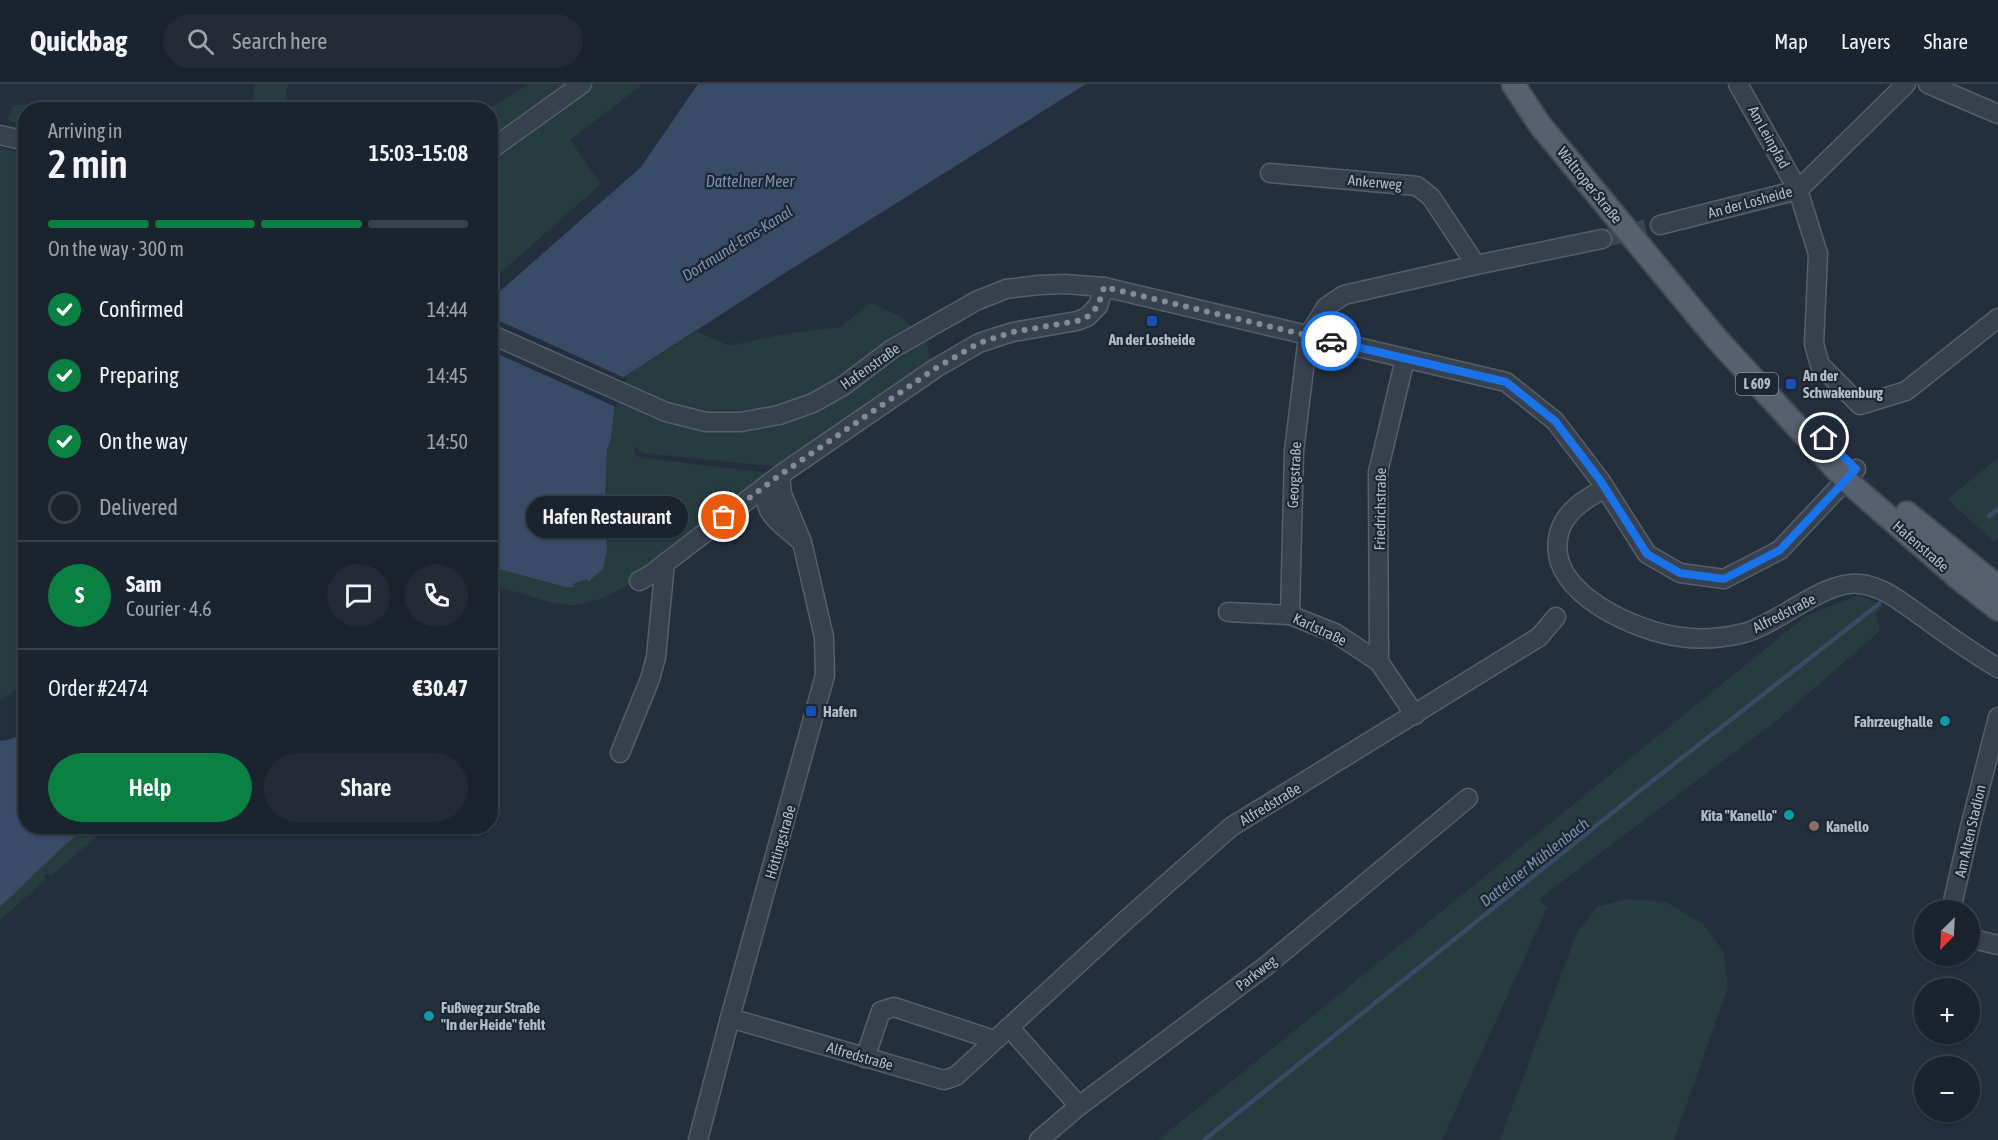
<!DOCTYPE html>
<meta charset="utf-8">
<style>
body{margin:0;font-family:"Asap Condensed",sans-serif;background:#242b36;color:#f1f3f6;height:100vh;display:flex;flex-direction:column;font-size:22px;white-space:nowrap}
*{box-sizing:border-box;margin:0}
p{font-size:20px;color:#a0a4aa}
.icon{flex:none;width:33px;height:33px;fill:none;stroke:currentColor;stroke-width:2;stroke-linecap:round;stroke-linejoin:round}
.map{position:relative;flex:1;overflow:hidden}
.side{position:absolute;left:18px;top:18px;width:480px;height:732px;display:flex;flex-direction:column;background:#1b232e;border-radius:24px;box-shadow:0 2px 4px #0004,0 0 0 2px #39404a}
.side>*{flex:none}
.needle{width:39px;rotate:204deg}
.tools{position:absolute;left:1914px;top:816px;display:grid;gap:12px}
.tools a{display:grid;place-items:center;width:66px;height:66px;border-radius:50%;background:#1b232e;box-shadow:0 2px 4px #0004,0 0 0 2px #39404a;font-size:30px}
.pin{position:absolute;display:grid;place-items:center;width:51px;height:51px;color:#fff;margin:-26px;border:3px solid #fff;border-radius:50%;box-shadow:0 2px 6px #0007}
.courier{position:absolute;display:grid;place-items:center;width:60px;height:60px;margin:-30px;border:4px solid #1a73e8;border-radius:50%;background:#fff;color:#222;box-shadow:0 2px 8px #0007}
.bubble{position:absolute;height:42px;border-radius:21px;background:#1b232e;box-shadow:0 2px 4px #0004,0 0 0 2px #39404a;font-size:20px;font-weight:600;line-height:42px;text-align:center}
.headline em{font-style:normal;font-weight:600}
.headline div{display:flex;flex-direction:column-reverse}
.headline{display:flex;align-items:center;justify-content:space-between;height:102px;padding:0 30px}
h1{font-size:39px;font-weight:600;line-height:45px}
.bar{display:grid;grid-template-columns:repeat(4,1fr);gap:9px 6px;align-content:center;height:72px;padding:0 30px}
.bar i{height:8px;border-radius:4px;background:#39404a}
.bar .current{background:#0b8043}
.bar p{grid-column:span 4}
.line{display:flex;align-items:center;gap:15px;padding:0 30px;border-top:2px solid #39404a}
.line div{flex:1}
.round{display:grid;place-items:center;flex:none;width:63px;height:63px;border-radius:32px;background:#242b36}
ol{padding:0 30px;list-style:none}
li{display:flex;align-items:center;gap:18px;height:66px}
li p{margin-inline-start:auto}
li .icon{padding:6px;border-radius:50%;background:#0b8043;color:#fff;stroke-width:4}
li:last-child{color:#a0a4aa}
li i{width:33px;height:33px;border:3px solid #39404a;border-radius:50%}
.cta{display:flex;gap:12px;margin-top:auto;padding:12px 30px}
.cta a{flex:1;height:69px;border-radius:36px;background:#0b8043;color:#fff;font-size:24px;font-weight:600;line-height:69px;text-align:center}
.cta a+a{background:#242b36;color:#f1f3f6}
header{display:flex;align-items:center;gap:36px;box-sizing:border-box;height:84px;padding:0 30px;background:#1b232e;border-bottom:2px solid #39404a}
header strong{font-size:28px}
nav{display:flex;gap:33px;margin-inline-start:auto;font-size:21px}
.search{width:420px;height:54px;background:#242b36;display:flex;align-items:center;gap:15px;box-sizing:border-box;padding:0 21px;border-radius:33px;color:#a0a4aa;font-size:22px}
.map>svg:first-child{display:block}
</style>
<header>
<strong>Quickbag</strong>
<div class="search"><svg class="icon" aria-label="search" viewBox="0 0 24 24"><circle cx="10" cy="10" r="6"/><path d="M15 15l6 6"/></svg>Search here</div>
<nav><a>Map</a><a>Layers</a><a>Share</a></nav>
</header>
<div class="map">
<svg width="1998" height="1056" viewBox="0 0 1998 1056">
<rect width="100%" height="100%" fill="#242f3e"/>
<!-- green -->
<g fill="#263c3f">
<polygon points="255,0 288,0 283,25 251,25"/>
<polygon points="529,0 643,0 570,56 601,100 491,197 490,26 487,26"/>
<polygon points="36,19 76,25 26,26 25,41 7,36 13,22"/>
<polygon points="0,63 26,71 26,598 0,617"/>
<path d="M 871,219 L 901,233 L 927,259 L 931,279 L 783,380 L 770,382 L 643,369 L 634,362 L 635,371 L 642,374 L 771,389 C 747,408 724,427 700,447 C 667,473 618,517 575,521 C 553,523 513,506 491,500 L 490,483 L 574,502 L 573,500 L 587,495 L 607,465 L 606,376 L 616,306 L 624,293 L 697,247 L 729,262 L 784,250 L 840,243 Z"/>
<polygon points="1998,374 1998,455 1994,458 1947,415"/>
<path d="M 1859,511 L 1884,522 L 1876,529 L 1880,547 L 1775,638 L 1539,815 L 1547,824 L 1442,1056 L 1158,1056 C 1375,883 1589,707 1806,532 Z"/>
<polygon points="87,743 108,743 52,791 46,789 44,792 45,796 0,836 0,823 67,759"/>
<polygon points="1627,815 1666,818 1703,840 1723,867 1728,903 1674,1056 1500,1056 1577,848 1597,823"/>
</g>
<!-- water -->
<g fill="#394c67">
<polygon points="698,0 1086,0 777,194 624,293 616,306 611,354 607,365 605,424 607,465 603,485 588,498 587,495 573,500 574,503 566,503 491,483 490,216 641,83"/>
<path d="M 25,617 L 26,742 L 87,743 L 67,759 L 0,823 L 0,657 C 33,654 17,638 25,617 Z"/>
</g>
<!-- pier -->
<polygon fill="#242f3e" points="491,233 627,295 619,307 616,323 491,267"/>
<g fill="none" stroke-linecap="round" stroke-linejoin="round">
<!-- stream -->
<g stroke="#394c67" stroke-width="4.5">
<polyline points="1989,432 1998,425"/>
<polyline points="1204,1056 1637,709 1879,520"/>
</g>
<!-- minor-tunnel -->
<polyline stroke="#3a4453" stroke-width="18" stroke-dasharray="18 9" stroke-linecap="butt" points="1602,155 1660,141"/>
<defs>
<g id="minor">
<polyline points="1738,0 1798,106 1818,170 1814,260 1820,281 1860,321 1906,307 1998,234"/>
<polyline points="1928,0 1998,30"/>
<polyline points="0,51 26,57"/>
<polyline points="490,66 582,0"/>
<polyline points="1270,89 1417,102 1431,113 1476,181"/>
<polyline points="1660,141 1798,106 1906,0"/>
<polyline points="490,250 666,328 706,338 741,338 779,331 813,319 843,302 892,265 976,217 1006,205 1039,201 1065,200 1104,203 1506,298 1555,337 1600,396 1647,470 1680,489 1724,495 1780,466 1856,385"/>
<path d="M 766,402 C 762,430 779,438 798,455"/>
<path d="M 1605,404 C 1585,415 1561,429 1558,455 C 1549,510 1638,548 1681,553 C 1702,556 1724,554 1744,549 C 1778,540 1826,495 1860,500 C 1886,503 1906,522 1927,536 C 1950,553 1973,569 1998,584"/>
<polyline points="639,497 650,491 780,391 936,284 979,259 997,253 1013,248 1077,237 1087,233 1098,222 1104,203"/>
<polyline points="1228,528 1290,531 1335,549 1379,578 1415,631"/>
<polyline points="1290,531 1294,367 1308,252 1326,223 1344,211 1476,181 1602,155"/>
<polyline points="1379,578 1378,388 1405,275"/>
<polyline points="620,669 650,595 656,573 665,479"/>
<polyline points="1951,826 1970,743 1998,633"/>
<polyline points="1970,854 1998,861"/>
<polyline points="730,934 944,996 956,992 1126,836 1231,743 1539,553 1556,533"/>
<polyline points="1009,943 1079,1022"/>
<polyline points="865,974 881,927 894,923 994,956"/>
<polyline points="698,1056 730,934 825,591 824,553 802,458 782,410 780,391"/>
<polyline points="1039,1056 1079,1022 1266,882 1468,714"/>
</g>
<g id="major">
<polyline points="1513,0 1540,41 1716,254 1846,396 1956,492 1998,525"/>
<polyline points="1907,429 1998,503"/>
</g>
</defs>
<!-- minor casing -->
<use href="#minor" stroke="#565f6c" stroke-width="21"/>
<!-- major casing -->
<use href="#major" stroke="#414a57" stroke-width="26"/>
<!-- minor -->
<use href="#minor" stroke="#38414e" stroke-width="18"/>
<!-- major -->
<use href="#major" stroke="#56606e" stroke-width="22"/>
</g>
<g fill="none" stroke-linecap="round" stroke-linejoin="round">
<!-- done -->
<polyline stroke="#828b98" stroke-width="6" stroke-dasharray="0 10.8" points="724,433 780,391 936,284 979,259 997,253 1013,248 1077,237 1087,233 1098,222 1104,203 1331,257"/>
<!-- route -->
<polyline stroke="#1a73e8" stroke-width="8" points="1331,257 1506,298 1555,337 1600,396 1647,470 1680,489 1724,495 1780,466 1856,385 1824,354"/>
</g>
<!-- markers -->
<g fill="#1a4fb4" stroke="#1d2633" stroke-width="2">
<rect x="1146" y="231" width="12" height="12" rx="3"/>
<rect x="1785" y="294" width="12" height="12" rx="3"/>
<rect x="805" y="621" width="12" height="12" rx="3"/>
</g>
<g fill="#0f9aa8" stroke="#1d2633" stroke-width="2">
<circle cx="1945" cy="637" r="6"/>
<circle cx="1789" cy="731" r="6"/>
<circle cx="429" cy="932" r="6"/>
</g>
<circle fill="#8d6e63" stroke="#1d2633" stroke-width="2" cx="1814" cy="742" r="6"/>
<g text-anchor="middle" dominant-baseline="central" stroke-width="4.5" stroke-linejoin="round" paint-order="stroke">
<!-- shield labels -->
<rect fill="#1d2633" stroke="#878f9c" stroke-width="1.5" x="1736" y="289" width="42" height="22" rx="4.5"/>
<g font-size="14" font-weight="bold" fill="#b4bcc9">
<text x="1757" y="300">L 609</text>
</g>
<!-- street labels -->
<g font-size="15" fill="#b4bcc9" stroke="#1d2633">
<text transform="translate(1769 53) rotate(61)">Am Leinpfad</text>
<text transform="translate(1375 98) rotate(5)">Ankerweg</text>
<text transform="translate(1590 101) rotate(51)">Waltroper Straße</text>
<text transform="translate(1750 118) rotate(-15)">An der Losheide</text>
<text transform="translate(870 282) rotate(-35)">Hafenstraße</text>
<text transform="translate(1294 391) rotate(-87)">Georgstraße</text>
<text transform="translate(1380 425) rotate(-89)">Friedrichstraße</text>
<text transform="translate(1921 462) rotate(41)">Hafenstraße</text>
<text transform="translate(1784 529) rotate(-27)">Alfredstraße</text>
<text transform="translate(1320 545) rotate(25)">Karlstraße</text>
<text transform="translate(1270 720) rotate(-31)">Alfredstraße</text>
<text transform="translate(1970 747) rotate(-77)">Am Alten Stadion</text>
<text transform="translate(780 758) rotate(-74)">Höttingstraße</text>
<text transform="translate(1256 889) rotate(-38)">Parkweg</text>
<text transform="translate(860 972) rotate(16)">Alfredstraße</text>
</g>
<!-- poi labels -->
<g font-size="15" font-weight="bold" fill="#b4bcc9" stroke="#1d2633" text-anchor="start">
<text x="1152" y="255" text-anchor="middle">An der Losheide</text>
<text x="1803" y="291">An der<tspan x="1803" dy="17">Schwakenburg</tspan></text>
<text x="823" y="627">Hafen</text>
<text x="1933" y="637" text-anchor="end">Fahrzeughalle</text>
<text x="1777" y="731" text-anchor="end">Kita "Kanello"</text>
<text x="1826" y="742">Kanello</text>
<text x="441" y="923">Fußweg zur Straße<tspan x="441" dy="17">"In der Heide" fehlt</tspan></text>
</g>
<!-- water labels -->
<g font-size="16" font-style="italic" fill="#7c92b1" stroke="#1d2633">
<text x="750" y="97">Dattelner Meer</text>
<text transform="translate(737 159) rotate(-32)">Dortmund-Ems-Kanal</text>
<text transform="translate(1534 778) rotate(-38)">Dattelner Mühlenbach</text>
</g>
</g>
</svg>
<div class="tools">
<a><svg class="needle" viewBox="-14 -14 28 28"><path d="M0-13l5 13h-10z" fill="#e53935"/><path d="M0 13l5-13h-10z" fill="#a0a4aa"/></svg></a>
<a>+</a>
<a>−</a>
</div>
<div class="pin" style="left:724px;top:433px;background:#ea580c"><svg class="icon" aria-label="bag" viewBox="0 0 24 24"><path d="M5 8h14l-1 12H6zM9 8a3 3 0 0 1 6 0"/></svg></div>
<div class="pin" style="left:1824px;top:354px;background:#1f2937"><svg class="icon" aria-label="home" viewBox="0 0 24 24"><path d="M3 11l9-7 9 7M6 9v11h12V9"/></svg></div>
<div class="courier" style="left:1331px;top:257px"><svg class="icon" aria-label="car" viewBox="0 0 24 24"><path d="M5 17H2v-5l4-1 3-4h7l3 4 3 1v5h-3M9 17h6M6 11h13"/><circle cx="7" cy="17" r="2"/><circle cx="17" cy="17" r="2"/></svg></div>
<div class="bubble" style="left:526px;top:412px;width:162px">Hafen Restaurant</div>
<section class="side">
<div class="headline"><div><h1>2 min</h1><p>Arriving in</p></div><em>15:03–15:08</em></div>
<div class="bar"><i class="current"></i><i class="current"></i><i class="current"></i><i></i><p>On the way · 300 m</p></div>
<ol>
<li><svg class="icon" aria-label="check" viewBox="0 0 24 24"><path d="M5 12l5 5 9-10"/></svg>Confirmed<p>14:44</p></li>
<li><svg class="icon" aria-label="check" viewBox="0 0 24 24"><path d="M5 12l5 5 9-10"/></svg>Preparing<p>14:45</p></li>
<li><svg class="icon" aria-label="check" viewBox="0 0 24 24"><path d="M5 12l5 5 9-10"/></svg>On the way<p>14:50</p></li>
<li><i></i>Delivered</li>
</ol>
<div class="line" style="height:108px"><b class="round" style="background:#0b8043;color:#fff">S</b><div><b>Sam</b><p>Courier · 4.6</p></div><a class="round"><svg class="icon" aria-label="chat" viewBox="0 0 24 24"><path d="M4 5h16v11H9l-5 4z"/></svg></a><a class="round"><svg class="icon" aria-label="phone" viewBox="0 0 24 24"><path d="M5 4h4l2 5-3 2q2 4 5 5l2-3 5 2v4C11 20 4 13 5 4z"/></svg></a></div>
<div class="line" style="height:78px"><div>Order #2474</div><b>€30.47</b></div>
<div class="cta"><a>Help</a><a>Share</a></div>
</section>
</div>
